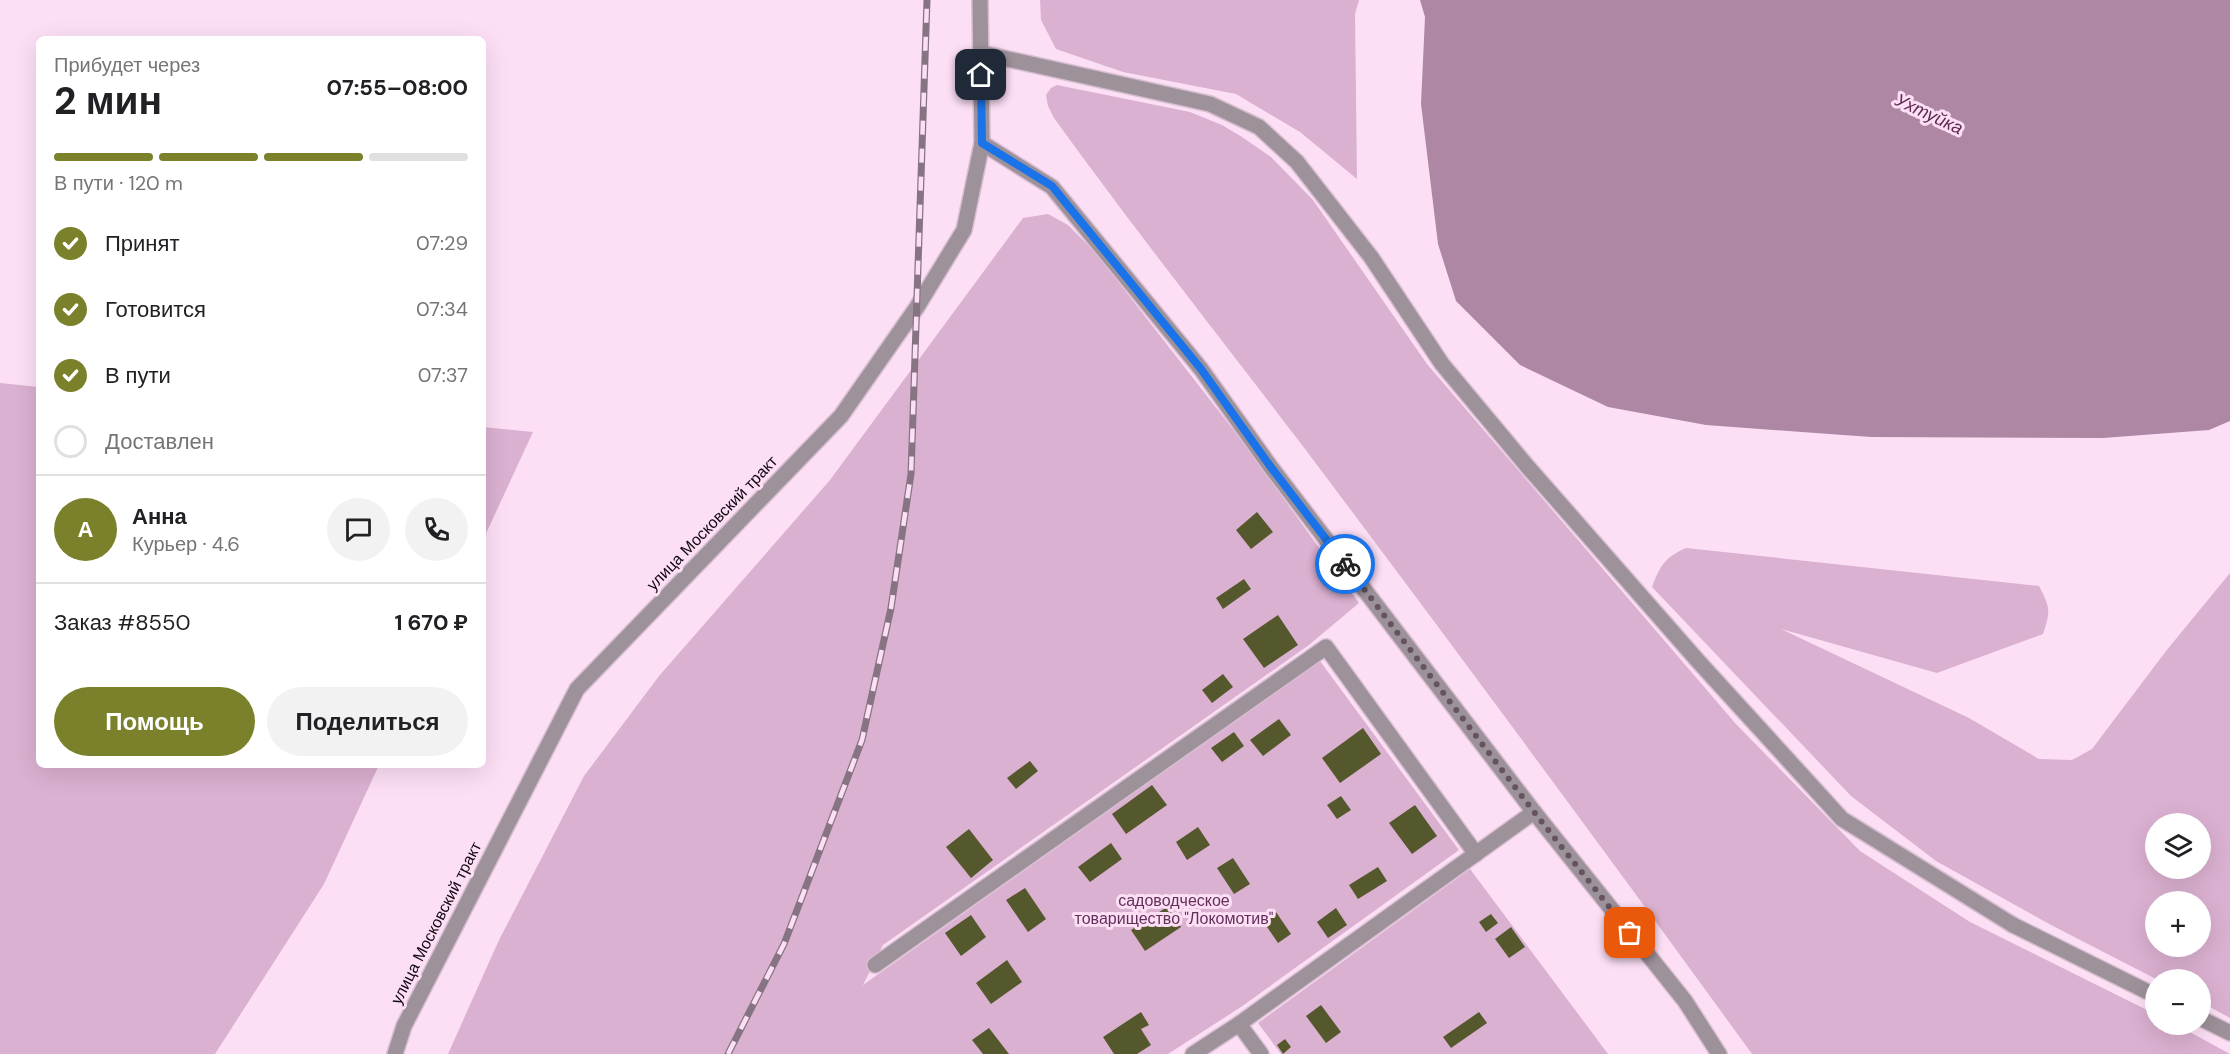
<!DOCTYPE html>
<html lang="ru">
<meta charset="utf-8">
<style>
body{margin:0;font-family:"DM Sans",sans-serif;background:#f2f2f2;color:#202124;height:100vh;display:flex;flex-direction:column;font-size:22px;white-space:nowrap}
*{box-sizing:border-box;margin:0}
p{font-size:20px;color:#757577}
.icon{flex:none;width:33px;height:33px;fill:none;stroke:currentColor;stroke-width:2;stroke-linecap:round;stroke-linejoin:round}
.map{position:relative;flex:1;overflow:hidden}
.drawer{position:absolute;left:36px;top:36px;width:450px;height:732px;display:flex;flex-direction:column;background:#fff;border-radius:9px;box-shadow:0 6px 24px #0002}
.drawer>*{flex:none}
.fabs{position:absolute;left:2145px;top:813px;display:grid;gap:12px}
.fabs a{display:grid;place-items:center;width:66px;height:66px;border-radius:50%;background:#fff;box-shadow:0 6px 24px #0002;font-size:30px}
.pin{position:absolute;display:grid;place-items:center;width:51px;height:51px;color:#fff;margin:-26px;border-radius:12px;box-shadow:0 3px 9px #0006}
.courier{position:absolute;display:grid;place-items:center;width:60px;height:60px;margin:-30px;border:4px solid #1a73e8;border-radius:50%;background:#fff;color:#222;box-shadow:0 2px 8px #0007}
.summary em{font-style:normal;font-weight:700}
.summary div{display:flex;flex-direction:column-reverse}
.summary{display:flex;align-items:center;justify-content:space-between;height:102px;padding:0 18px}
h1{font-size:39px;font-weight:700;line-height:45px}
.bar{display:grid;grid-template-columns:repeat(4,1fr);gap:9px 6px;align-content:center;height:72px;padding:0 18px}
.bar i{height:8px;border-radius:4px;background:#e0e0e0}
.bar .on{background:#7b812b}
.bar p{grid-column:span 4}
.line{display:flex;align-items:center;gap:15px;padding:0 18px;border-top:2px solid #e0e0e0}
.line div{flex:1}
.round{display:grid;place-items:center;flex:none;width:63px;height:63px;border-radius:32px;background:#f2f2f2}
ol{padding:0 18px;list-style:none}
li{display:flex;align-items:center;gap:18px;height:66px}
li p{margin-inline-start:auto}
li .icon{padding:6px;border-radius:50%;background:#7b812b;color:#fff;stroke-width:4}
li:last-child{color:#757577}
li i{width:33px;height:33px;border:3px solid #e0e0e0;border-radius:50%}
.button{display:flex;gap:12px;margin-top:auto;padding:12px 18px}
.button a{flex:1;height:69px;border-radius:36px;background:#7b812b;color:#fff;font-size:24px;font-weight:700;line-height:69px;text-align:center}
.button a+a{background:#f2f2f2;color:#202124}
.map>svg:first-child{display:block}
</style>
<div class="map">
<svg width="2230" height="1054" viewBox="0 0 2230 1054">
<rect width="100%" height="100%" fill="#fcdff5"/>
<!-- green -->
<g fill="#dbb1d1" fill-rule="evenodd">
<polygon points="1040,0 1359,0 1355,14 1357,179 1300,132 1236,94 1123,72 1056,49 1041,20"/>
<path d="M 1057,85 L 1190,112 L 1222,125 L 1242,137 L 1271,157 L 1313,200 L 1427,364 L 1736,724 L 1860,851 L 1970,922 L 2155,1014 L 2156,1024 L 2177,1025 L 2230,1054 L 1752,1054 C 1604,850 1454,647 1302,445 C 1219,336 1134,229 1054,118 L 1048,106 L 1046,95 L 1051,88 Z"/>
<polygon points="1048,214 1068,225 1095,252 1242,441 1359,603 1309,645 883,945 863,985 1320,661 1459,850 1241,1007 1168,1054 448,1054 499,940 584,776 659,676 830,480 1023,218"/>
<polygon points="0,383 39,387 39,765 379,765 324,884 215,1054 0,1054"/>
<polygon points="483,427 533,432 483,540"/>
<path d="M 1686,548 L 2039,586 C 2050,607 2051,611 2043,634 L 1937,673 L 1781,629 L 1969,718 L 2039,759 L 2072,760 L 2092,749 L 2166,651 L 2230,573 L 2230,1018 L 2201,1002 L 2200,980 L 2156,979 L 2051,925 L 1936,861 L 1851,796 L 1652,587 C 1660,566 1665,557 1686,548 ZM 2156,824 L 2200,824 L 2200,868 L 2156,868 ZM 2156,902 L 2200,902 L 2200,946 L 2156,946 Z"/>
<polygon points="1470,869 1608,1054 1281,1054 1258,1023"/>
</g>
<!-- water -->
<polygon fill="#ae87a5" points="1420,0 2230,0 2230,421 2209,430 2103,438 1871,437 1706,425 1608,407 1520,365 1456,301 1438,244 1421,104 1425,17"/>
<!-- building -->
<g fill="#54582c">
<polygon points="1257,512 1273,532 1251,549 1236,530"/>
<polygon points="1244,579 1251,589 1223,609 1216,598"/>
<polygon points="1278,615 1298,645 1264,668 1243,639"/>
<polygon points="1223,674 1233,687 1212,703 1202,690"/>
<polygon points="1279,719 1291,735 1263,756 1250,740"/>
<polygon points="1363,728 1381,754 1340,783 1322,758"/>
<polygon points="1234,732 1244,746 1222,762 1211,748"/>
<polygon points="1030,761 1038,771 1016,789 1007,778"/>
<polygon points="1152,785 1167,805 1126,834 1112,814"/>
<polygon points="1341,796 1351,810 1337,819 1327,805"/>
<polygon points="1415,805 1437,836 1412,854 1389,823"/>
<polygon points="1198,827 1210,845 1187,860 1176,842"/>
<polygon points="969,829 993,860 971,878 946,847"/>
<polygon points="1111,843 1122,859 1090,882 1078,867"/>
<polygon points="1233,858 1250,884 1234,894 1217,868"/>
<polygon points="1378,867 1387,881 1358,899 1349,885"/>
<polygon points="1025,888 1046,919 1028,932 1006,900"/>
<polygon points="1167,907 1181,927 1145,951 1131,930"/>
<polygon points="1336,908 1347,925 1328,938 1317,922"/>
<polygon points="1276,912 1291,934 1278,943 1263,921"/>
<polygon points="1491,914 1498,923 1486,932 1479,922"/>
<polygon points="971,915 986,937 961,956 945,933"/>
<polygon points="1511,927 1525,947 1509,958 1495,939"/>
<polygon points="1007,960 1022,982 991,1004 976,983"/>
<polygon points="1321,1005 1341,1032 1326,1043 1306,1016"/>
<polygon points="1141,1012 1149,1025 1141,1029 1151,1045 1137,1054 1114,1054 1103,1037"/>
<polygon points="1479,1012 1487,1023 1451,1048 1443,1037"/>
<polygon points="989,1028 1009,1054 983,1054 972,1040"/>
<polygon points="1285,1039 1291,1047 1283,1054 1277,1045"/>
</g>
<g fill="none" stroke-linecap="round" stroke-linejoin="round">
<defs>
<g id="service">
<polyline points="981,53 1210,104 1259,127 1297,162 1371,257 1442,364 1527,466 1698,661 1842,819 2013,925"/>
<polyline points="875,965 1326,647 1476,854"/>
<polyline points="1193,1054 1239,1024"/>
<polyline points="1261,1054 1239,1024 1534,812"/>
</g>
<g id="minor">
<polyline points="982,143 1052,187 1201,369 1270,466 1534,812 1685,1001 1719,1054"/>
<polyline points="2013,925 2156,996"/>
<polyline points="2200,1018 2230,1033"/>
</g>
<polyline id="tertiary" points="395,1054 404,1026 577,689 841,416 917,307 964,230 982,143 980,0"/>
</defs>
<!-- service casing -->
<use href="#service" stroke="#d7bdd0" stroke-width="18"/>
<!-- minor casing -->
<use href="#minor" stroke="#d7bdd0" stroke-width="18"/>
<!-- tertiary casing -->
<use href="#tertiary" stroke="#d7bdd0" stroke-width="18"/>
<!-- service -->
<use href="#service" stroke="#9d919a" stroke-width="15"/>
<!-- minor -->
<use href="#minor" stroke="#9d919a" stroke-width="15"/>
<!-- tertiary -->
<use href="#tertiary" stroke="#9d919a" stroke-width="15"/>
<defs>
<polyline id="rail" points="728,1054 784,944 862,740 891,608 911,474 927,0"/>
</defs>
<!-- rail casing -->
<use href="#rail" stroke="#877483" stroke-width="7"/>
<!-- rail -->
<use href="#rail" stroke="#fcdff5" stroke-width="4.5" stroke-dasharray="14" stroke-linecap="butt"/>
</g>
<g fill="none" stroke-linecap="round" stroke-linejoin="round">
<!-- done -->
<polyline stroke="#645360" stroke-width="6" stroke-dasharray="0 10.8" points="1345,564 1534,812 1630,933"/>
<!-- route -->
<polyline stroke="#1a73e8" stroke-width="8" points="981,75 982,143 1052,186 1201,369 1270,466 1345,564"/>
</g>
<g text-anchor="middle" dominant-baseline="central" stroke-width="6" stroke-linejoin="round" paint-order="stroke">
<!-- street labels -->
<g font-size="16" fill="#120810" stroke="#fcdff5">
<text transform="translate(712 523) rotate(-46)">улица Московский тракт</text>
<text transform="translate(436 923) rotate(-63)">улица Московский тракт</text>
</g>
<!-- park labels -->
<g font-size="16" fill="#63305a" stroke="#fcdff5">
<text x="1174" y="900">садоводческое<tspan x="1174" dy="18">товарищество "Локомотив"</tspan></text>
</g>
<!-- water labels -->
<g font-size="18" font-style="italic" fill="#5d2a54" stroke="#fcdff5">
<text transform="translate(1929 114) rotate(25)">Ухтуйка</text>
</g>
</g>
</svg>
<div class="fabs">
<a><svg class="icon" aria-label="layers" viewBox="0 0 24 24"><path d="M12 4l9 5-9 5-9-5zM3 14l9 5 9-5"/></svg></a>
<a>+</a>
<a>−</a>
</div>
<div class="pin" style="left:1630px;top:933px;background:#ea580c"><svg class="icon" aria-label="bag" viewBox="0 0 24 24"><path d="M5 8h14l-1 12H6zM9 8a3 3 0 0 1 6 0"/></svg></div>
<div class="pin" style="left:981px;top:75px;background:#1f2937"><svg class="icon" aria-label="home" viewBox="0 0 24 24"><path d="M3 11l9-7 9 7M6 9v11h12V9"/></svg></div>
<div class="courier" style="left:1345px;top:564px"><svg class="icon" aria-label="bike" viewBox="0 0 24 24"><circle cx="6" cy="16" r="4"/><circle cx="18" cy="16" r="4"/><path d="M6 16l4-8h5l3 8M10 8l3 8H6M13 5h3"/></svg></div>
<section class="drawer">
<div class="summary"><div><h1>2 мин</h1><p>Прибудет через</p></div><em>07:55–08:00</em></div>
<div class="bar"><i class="on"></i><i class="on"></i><i class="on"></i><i></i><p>В пути · 120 m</p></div>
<ol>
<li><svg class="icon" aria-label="check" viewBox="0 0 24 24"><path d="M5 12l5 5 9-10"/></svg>Принят<p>07:29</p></li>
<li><svg class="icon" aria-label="check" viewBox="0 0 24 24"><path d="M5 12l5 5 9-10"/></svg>Готовится<p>07:34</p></li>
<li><svg class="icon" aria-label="check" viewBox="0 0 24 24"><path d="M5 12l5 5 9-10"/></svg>В пути<p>07:37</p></li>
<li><i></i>Доставлен</li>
</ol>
<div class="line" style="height:108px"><b class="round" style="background:#7b812b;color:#fff">А</b><div><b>Анна</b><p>Курьер · 4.6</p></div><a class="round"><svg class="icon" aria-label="chat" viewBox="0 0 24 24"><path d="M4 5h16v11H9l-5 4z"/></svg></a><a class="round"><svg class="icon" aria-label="phone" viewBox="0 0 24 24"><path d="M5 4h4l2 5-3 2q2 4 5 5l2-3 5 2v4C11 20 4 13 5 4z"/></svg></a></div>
<div class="line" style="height:78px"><div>Заказ #8550</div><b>1 670 ₽</b></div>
<div class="button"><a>Помощь</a><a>Поделиться</a></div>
</section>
</div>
